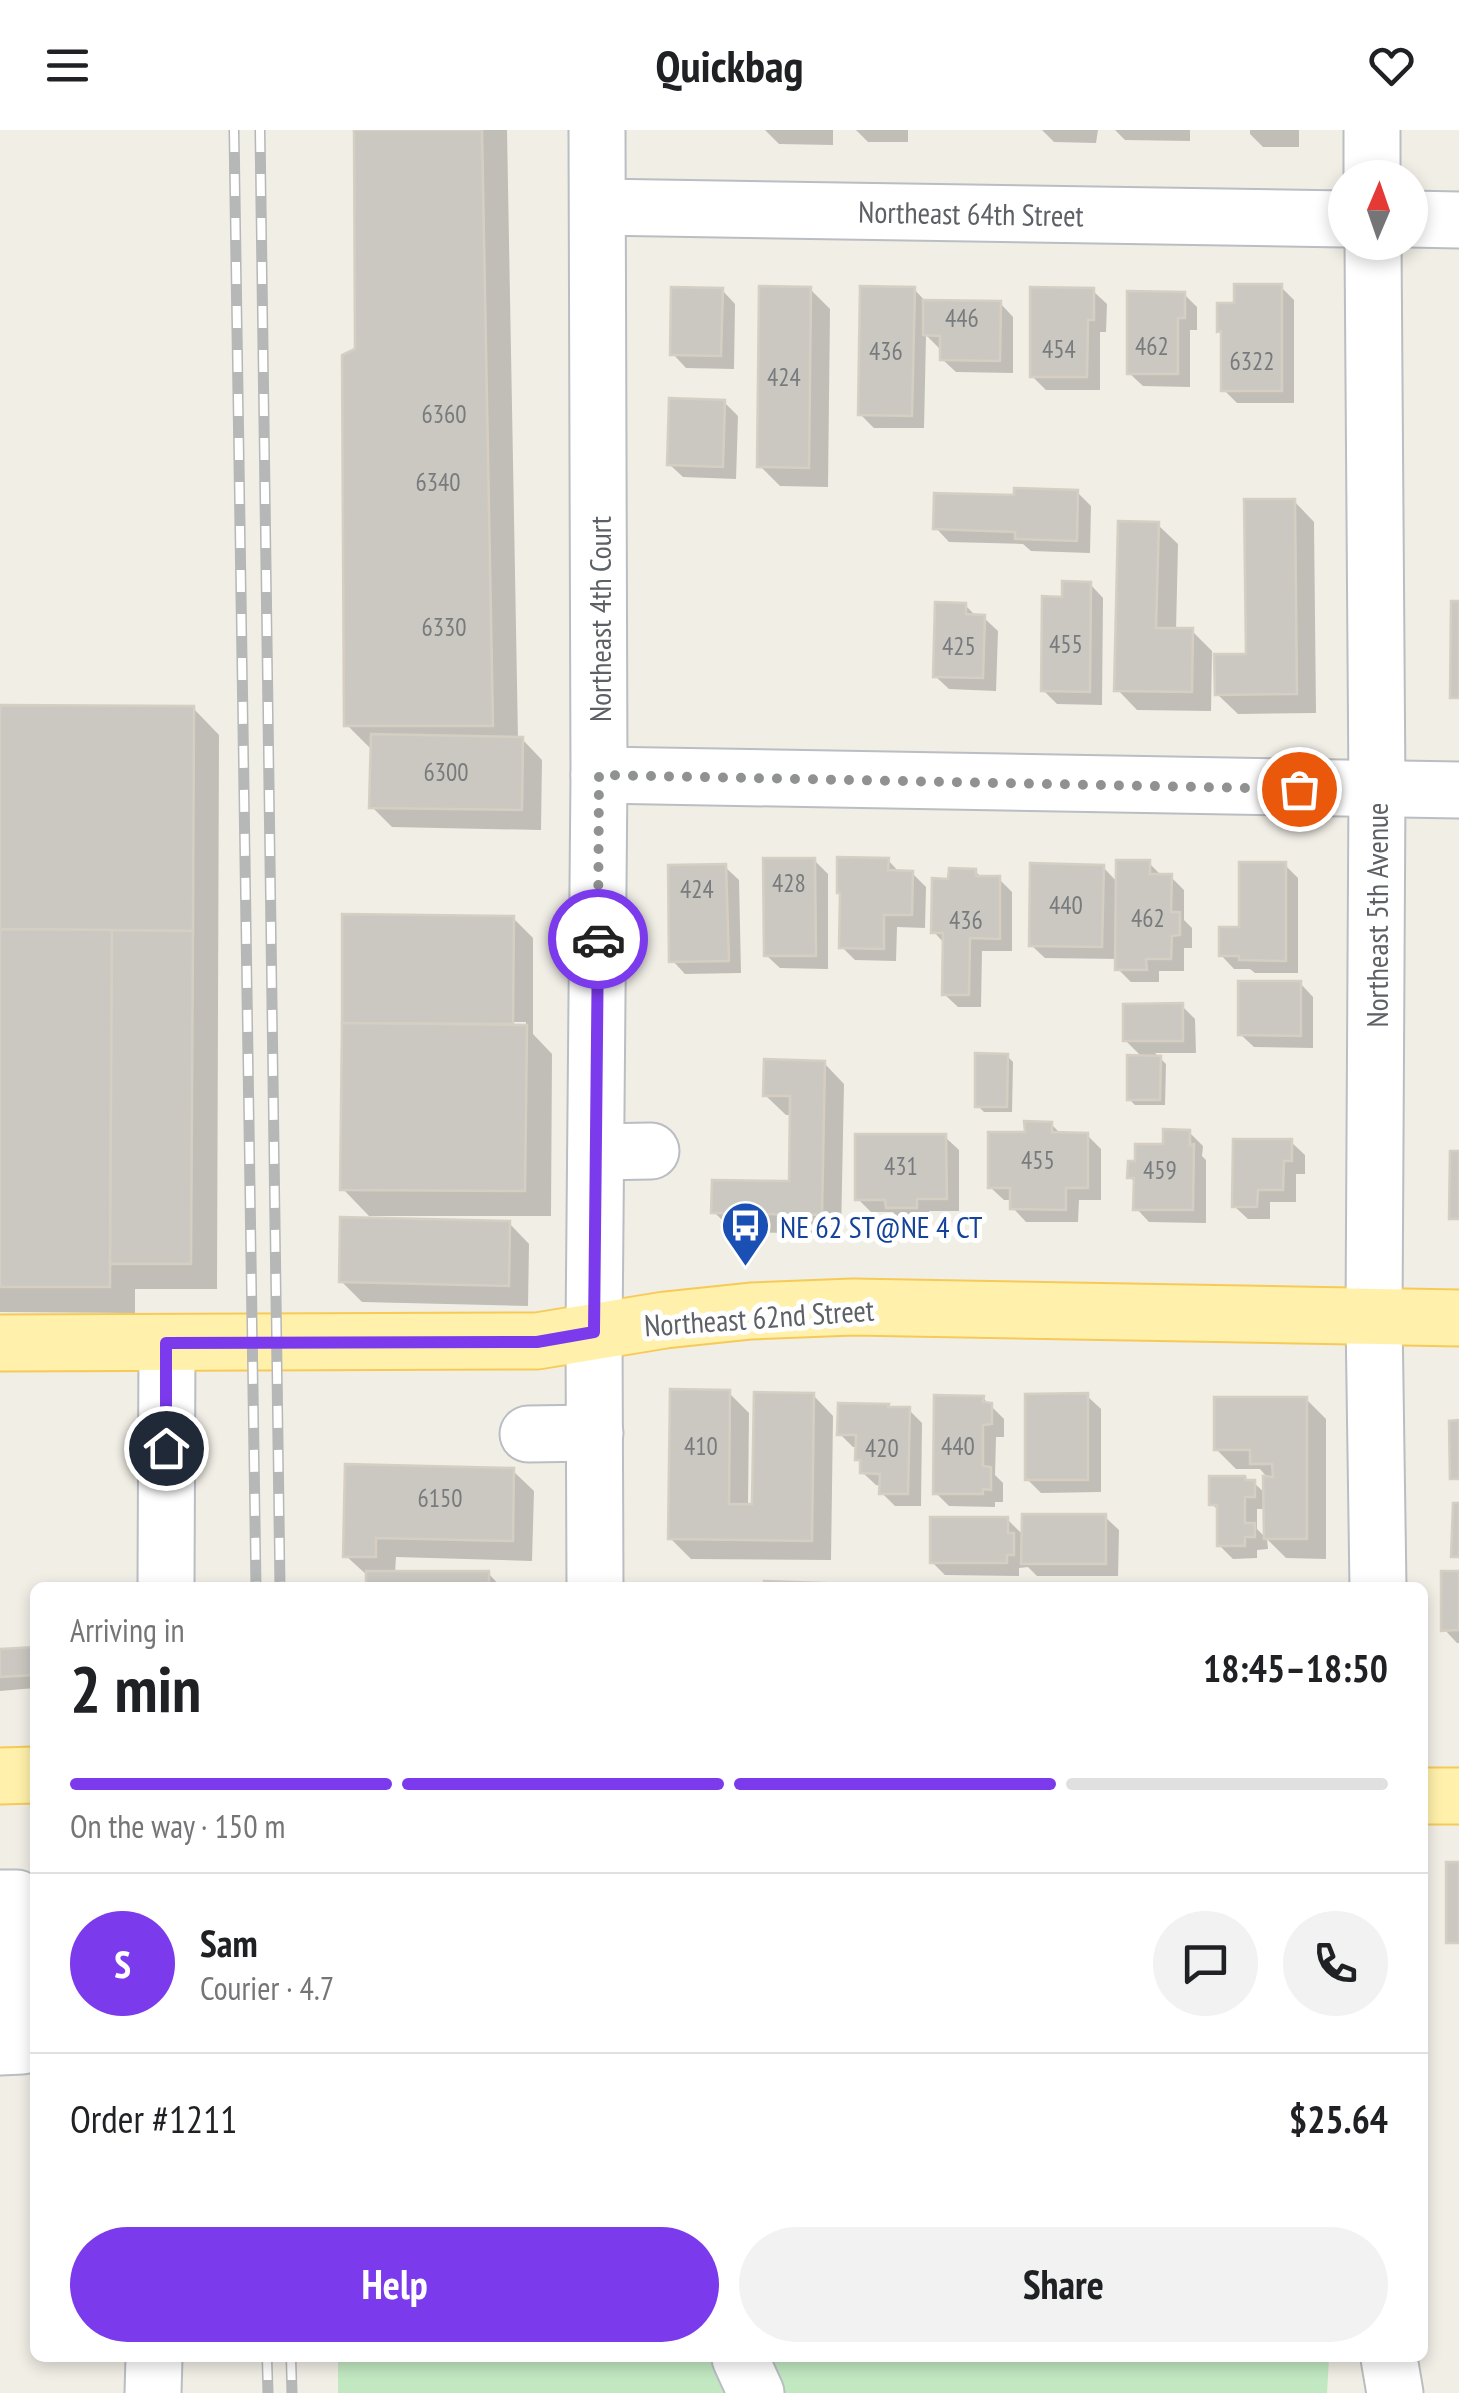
<!DOCTYPE html>
<meta charset="utf-8">
<style>
body{margin:0;font-family:"PT Sans Narrow",sans-serif;background:#f2f2f2;color:#202124;height:100vh;display:flex;flex-direction:column;font-size:38px;white-space:nowrap}
*{box-sizing:border-box;margin:0}
p{font-size:32px;color:#757577}
.icon{flex:none;width:55px;height:55px;fill:none;stroke:currentColor;stroke-width:2;stroke-linecap:round;stroke-linejoin:round}
.map{position:relative;flex:1;overflow:hidden}
.details{position:absolute;left:30px;top:1452px;width:1398px;height:780px;display:flex;flex-direction:column;background:#fff;border-radius:15px;box-shadow:0 5px 15px #0003}
.details>*{flex:none}
.needle{width:65px;rotate:2deg}
.tools{position:absolute;left:1328px;top:30px;display:grid;gap:20px}
.tools a{display:grid;place-items:center;width:100px;height:100px;border-radius:50%;background:#fff;box-shadow:0 5px 15px #0003;font-size:50px}
.pin{position:absolute;display:grid;place-items:center;width:85px;height:85px;color:#fff;margin:-42px;border:5px solid #fff;border-radius:50%;box-shadow:0 2px 10px #0007}
.courier{position:absolute;display:grid;place-items:center;width:100px;height:100px;margin:-50px;border:8px solid #7c3aed;border-radius:50%;background:#fff;color:#222;box-shadow:0 2px 12px #0007}
.headline em{font-style:normal;font-weight:600}
.headline div{display:flex;flex-direction:column-reverse}
.headline{display:flex;align-items:center;justify-content:space-between;height:170px;padding:0 40px}
h1{font-size:65px;font-weight:600;line-height:75px}
.bar{display:grid;grid-template-columns:repeat(4,1fr);gap:15px 10px;align-content:center;height:120px;padding:0 40px}
.bar i{height:12px;border-radius:8px;background:#e0e0e0}
.bar .current{background:#7c3aed}
.bar p{grid-column:span 4}
.line{display:flex;align-items:center;gap:25px;padding:0 40px;border-top:2px solid #e0e0e0}
.line div{flex:1}
.round{display:grid;place-items:center;flex:none;width:105px;height:105px;border-radius:52px;background:#f2f2f2}
.action{display:flex;gap:20px;margin-top:auto;padding:20px 40px}
.action a{flex:1;height:115px;border-radius:60px;background:#7c3aed;color:#fff;font-size:40px;font-weight:600;line-height:115px;text-align:center}
.action a+a{background:#f2f2f2;color:#202124}
header{display:flex;justify-content:space-between;align-items:center;height:130px;padding:0 40px;background:#fff;font-size:45px;font-weight:600}
.map>svg:first-child{display:block}
</style>
<header><svg class="icon" aria-label="menu" viewBox="0 0 24 24"><path d="M4 6h16M4 12h16M4 18h16"/></svg>Quickbag<svg class="icon" aria-label="heart" viewBox="0 0 24 24"><path d="M12 20l-8-8c-3-5 5-10 8-4 3-6 11-1 8 4z"/></svg></header>
<div class="map">
<svg width="1459" height="2263" viewBox="0 0 1459 2263">
<rect width="100%" height="100%" fill="#f0eee5"/>
<!-- green -->
<polygon fill="#c1e8c1" points="338,2228 1329,2228 1327,2263 338,2263"/>
<!-- shadow -->
<g fill="#0003" fill-rule="evenodd">
<polygon points="356,0 507,0 518,609 522,609 542,630 541,700 392,697 372,677 373,621 347,595 357,221"/>
<polygon points="765,0 833,0 833,15 779,14"/>
<polygon points="856,0 908,0 908,12 868,12"/>
<polygon points="1042,0 1098,0 1096,13 1054,12"/>
<polygon points="1115,0 1190,0 1190,11 1125,10"/>
<polygon points="1250,0 1299,0 1299,17 1263,17 1250,4"/>
<polygon points="1281,157 1294,170 1294,273 1237,273 1224,260 1224,205 1220,201 1237,175"/>
<polygon points="810,159 830,179 828,357 780,356 760,336"/>
<polygon points="914,159 927,173 1000,173 1013,187 1013,243 956,242 942,229 942,218 939,218 926,205 924,298 874,298 860,284"/>
<polygon points="722,160 735,174 734,239 686,238 673,224"/>
<polygon points="1093,161 1107,174 1106,202 1100,202 1100,260 1046,260 1032,246"/>
<polygon points="1184,164 1197,177 1197,200 1190,200 1190,257 1143,256 1129,243"/>
<polygon points="724,272 738,286 736,349 683,347 669,334"/>
<polygon points="1077,362 1091,376 1090,423 1031,421 1023,414 949,412 936,398 1016,368"/>
<polygon points="1294,371 1314,392 1316,583 1238,584 1217,564 1248,526"/>
<polygon points="1157,394 1178,414 1176,501 1192,501 1212,521 1211,581 1137,580 1117,559"/>
<polygon points="1090,454 1103,468 1102,575 1057,574 1043,560 1065,469"/>
<polygon points="965,475 977,487 984,488 998,501 996,561 949,559 935,546"/>
<polygon points="0,577 193,578 219,605 217,1159 135,1159 135,1183 0,1182"/>
<polygon points="814,730 828,744 828,839 780,838 766,825"/>
<polygon points="888,730 900,743 912,743 926,757 925,798 897,797 896,831 855,830 842,817"/>
<polygon points="1149,733 1163,747 1171,747 1184,760 1184,790 1192,798 1192,818 1184,818 1184,841 1159,841 1159,852 1131,852 1118,839 1118,829 1045,828 1031,815 1103,737 1118,753"/>
<polygon points="1285,735 1298,748 1298,843 1255,843 1250,839 1234,839 1221,825"/>
<polygon points="725,737 739,750 741,843 685,844 672,830"/>
<polygon points="975,741 983,749 999,749 1012,762 1012,821 982,821 981,877 958,877 944,864 945,814 934,802 951,751"/>
<path d="M 345,787 L 513,788 L 533,808 L 533,904 L 552,924 L 551,1086 L 369,1086 L 343,1059 ZM 361,891 L 526,892 L 526,897 L 361,896 Z"/>
<polygon points="1300,853 1313,867 1313,918 1254,917 1240,904"/>
<polygon points="1182,876 1195,889 1196,923 1155,923 1166,934 1165,975 1135,975 1129,969 1143,928 1125,910"/>
<polygon points="1007,926 1013,932 1012,982 984,982 978,976"/>
<polygon points="824,933 844,954 841,1104 734,1102 714,1082 791,1054 792,985 786,985 765,965"/>
<polygon points="1051,994 1062,1005 1087,1005 1101,1019 1101,1070 1079,1070 1078,1092 1026,1092 1013,1078 1013,1070 1004,1070 990,1057 1027,1005"/>
<polygon points="1189,1002 1203,1016 1202,1026 1206,1030 1206,1093 1149,1092 1136,1078 1136,1054 1130,1047 1137,1033"/>
<polygon points="945,1007 959,1020 959,1081 929,1081 930,1090 902,1091 893,1082 871,1082 858,1069"/>
<polygon points="1291,1012 1305,1025 1305,1044 1296,1044 1296,1072 1270,1072 1270,1089 1248,1089 1234,1076"/>
<polygon points="509,1093 529,1114 528,1176 362,1172 341,1151"/>
<polygon points="729,1263 749,1283 748,1376 755,1376 813,1265 833,1286 831,1430 691,1429 670,1408"/>
<polygon points="1087,1266 1101,1279 1101,1362 1041,1363 1027,1349"/>
<polygon points="983,1268 1004,1289 1004,1307 996,1307 995,1345 1003,1353 1003,1372 995,1372 995,1377 949,1376 936,1363"/>
<path d="M 1306,1269 L 1326,1289 L 1326,1429 L 1286,1428 L 1267,1409 L 1268,1419 L 1257,1420 L 1257,1428 L 1233,1429 L 1219,1415 L 1219,1381 L 1212,1374 L 1248,1353 L 1254,1353 L 1266,1364 L 1266,1346 L 1260,1339 L 1236,1339 L 1216,1319 ZM 1257,1379 L 1266,1379 L 1266,1408 L 1257,1399 Z"/>
<polygon points="888,1276 891,1280 909,1280 922,1293 921,1376 895,1376 882,1363 882,1356 876,1355 862,1342 863,1334 858,1329 858,1317 853,1317 840,1304"/>
<polygon points="348,1337 513,1341 534,1361 532,1431 396,1427 395,1443 488,1443 502,1458 368,1458 368,1446 346,1426"/>
<polygon points="1105,1387 1119,1400 1118,1446 1037,1446 1028,1437 1019,1438 1019,1446 945,1445 932,1432 1007,1389 1024,1406"/>
<polygon points="1459,1443 1459,1513 1457,1513 1444,1499"/>
<polygon points="35,1519 35,1558 0,1561 0,1522"/>
</g>
<!-- building -->
<g fill="#cbc8c2" stroke="#d5cfc3" stroke-width="2.5">
<polygon points="354,0 482,0 493,596 344,596 342,225 355,219"/>
<polygon points="1234,154 1282,154 1282,261 1221,261 1221,201 1217,202 1217,173 1234,173"/>
<polygon points="759,156 811,157 809,338 757,337"/>
<polygon points="860,156 915,157 912,286 858,285"/>
<polygon points="671,157 723,158 721,226 670,225"/>
<polygon points="1030,157 1094,158 1094,190 1088,190 1087,247 1030,247"/>
<polygon points="1127,161 1185,162 1185,188 1178,188 1178,244 1127,244"/>
<polygon points="923,170 1001,171 1000,231 940,230 940,206 923,205"/>
<polygon points="669,268 725,270 723,337 667,335"/>
<polygon points="1014,358 1078,360 1077,411 1015,409 1015,402 933,399 934,363 1014,365"/>
<polygon points="1244,369 1295,369 1297,564 1215,565 1214,524 1246,524"/>
<polygon points="1118,391 1159,392 1156,498 1193,498 1192,562 1114,561"/>
<polygon points="1062,451 1091,452 1090,562 1041,561 1042,466 1062,467"/>
<polygon points="1451,471 1459,471 1459,568 1450,568"/>
<polygon points="935,472 966,473 966,484 985,485 983,548 933,547"/>
<polygon points="0,575 194,576 193,801 0,799"/>
<polygon points="371,604 523,607 522,680 369,678"/>
<polygon points="837,727 889,728 888,740 913,741 912,785 884,785 884,819 839,818 840,763 837,763"/>
<polygon points="763,728 815,728 816,826 764,826"/>
<polygon points="1116,730 1150,730 1150,744 1172,744 1171,782 1180,782 1180,805 1172,806 1171,829 1146,829 1147,840 1115,840"/>
<polygon points="1239,732 1286,732 1286,831 1239,830 1239,826 1219,826 1219,797 1239,797"/>
<polygon points="1030,733 1104,735 1102,817 1029,816"/>
<polygon points="726,734 729,831 669,832 668,735"/>
<polygon points="949,738 976,739 976,746 1000,746 1000,809 970,808 969,865 942,865 943,803 931,803 932,748 948,749"/>
<polygon points="342,784 514,786 513,894 342,893"/>
<polygon points="0,799 112,800 110,1157 0,1157"/>
<polygon points="112,800 193,801 191,1134 110,1134"/>
<polygon points="1238,851 1301,851 1301,906 1238,905"/>
<polygon points="1183,873 1183,911 1123,911 1123,874"/>
<polygon points="342,893 527,895 525,1061 340,1060"/>
<polygon points="975,923 1008,924 1007,977 975,977"/>
<polygon points="1127,925 1161,926 1160,970 1127,970"/>
<polygon points="764,929 825,931 822,1085 711,1083 712,1050 789,1051 790,966 763,966"/>
<polygon points="1024,991 1052,992 1052,1002 1088,1003 1088,1058 1066,1058 1066,1080 1010,1079 1010,1058 988,1058 988,1002 1025,1002"/>
<polygon points="1163,999 1190,1000 1190,1015 1194,1014 1193,1080 1133,1080 1134,1048 1127,1048 1128,1031 1135,1031 1135,1014 1163,1014"/>
<polygon points="855,1004 946,1004 947,1069 917,1069 917,1078 886,1078 885,1070 855,1070"/>
<polygon points="1233,1009 1292,1009 1292,1031 1284,1031 1283,1060 1258,1060 1257,1077 1232,1077"/>
<polygon points="1450,1021 1459,1021 1459,1089 1449,1089"/>
<polygon points="340,1087 510,1091 509,1156 339,1152"/>
<polygon points="670,1259 730,1260 729,1374 752,1374 754,1262 814,1263 812,1411 668,1409"/>
<polygon points="1088,1263 1088,1350 1025,1350 1025,1264"/>
<polygon points="934,1265 984,1266 983,1272 992,1273 992,1294 983,1295 983,1336 991,1337 991,1360 983,1359 983,1364 933,1364"/>
<polygon points="1214,1267 1307,1267 1307,1409 1264,1409 1263,1346 1273,1347 1272,1334 1250,1334 1250,1320 1214,1320"/>
<polygon points="838,1273 889,1274 888,1277 910,1277 908,1364 879,1364 880,1344 860,1343 860,1330 855,1330 856,1305 837,1305"/>
<polygon points="1459,1290 1459,1349 1450,1349 1449,1291"/>
<polygon points="345,1334 514,1338 513,1411 376,1408 376,1427 343,1427"/>
<polygon points="1209,1346 1245,1346 1246,1350 1255,1350 1255,1367 1245,1367 1245,1393 1255,1393 1255,1407 1245,1407 1245,1416 1217,1416 1217,1375 1209,1375"/>
<polygon points="1453,1373 1459,1373 1459,1427 1451,1427"/>
<polygon points="1022,1384 1106,1384 1106,1434 1021,1434"/>
<polygon points="930,1387 1008,1387 1008,1403 1014,1403 1014,1425 1007,1425 1007,1433 930,1433"/>
<rect x="366" y="1441" width="123" height="17"/>
<polygon points="1441,1441 1459,1441 1459,1500 1441,1501"/>
<polygon points="764,1451 880,1455 880,1458 764,1458"/>
<polygon points="35,1517 35,1545 0,1547 0,1519"/>
<rect x="1446" y="1732" width="13" height="81"/>
</g>
<g fill="none" stroke-linecap="round" stroke-linejoin="round">
<defs>
<g id="minor">
<polyline points="1372,0 1372,48"/>
<polyline points="598,77 1345,89"/>
<polyline points="1410,89 1459,90"/>
<polyline points="1373,112 1377,660 1374,1187 1378,1458"/>
<polyline points="599,645 1459,660"/>
<polyline points="596,1022 651,1021"/>
<polyline points="528,1304 595,1303"/>
<polyline points="166,1458 167,1213"/>
<polyline points="595,1458 594,1203 599,645 597,0"/>
<polyline points="0,1768 17,1768 22,1916 0,1917"/>
<polyline points="740,2228 756,2263"/>
<polyline points="1389,2228 1395,2263"/>
<polyline points="153,2263 154,2228"/>
</g>
<g id="major">
<polyline points="0,1213 537,1211 665,1190 751,1181 853,1177 1459,1188"/>
<polyline points="0,1646 35,1645"/>
<polyline points="1422,1666 1459,1666"/>
</g>
</defs>
<!-- minor casing -->
<use href="#minor" stroke="#babdc2" stroke-width="59"/>
<!-- major casing -->
<use href="#major" stroke="#f7ca57" stroke-width="59"/>
<!-- minor -->
<use href="#minor" stroke="#fff" stroke-width="55"/>
<!-- major -->
<use href="#major" stroke="#fff1ab" stroke-width="55"/>
<defs>
<g id="rail">
<polyline points="234,0 256,1458"/>
<polyline points="260,0 280,1458"/>
<polyline points="267,2228 268,2263"/>
<polyline points="291,2228 292,2263"/>
</g>
</defs>
<!-- rail casing -->
<use href="#rail" stroke="#b6b7b7" stroke-width="11"/>
<!-- rail -->
<use href="#rail" stroke="#fff" stroke-width="8" stroke-dasharray="22" stroke-linecap="butt"/>
</g>
<g fill="none" stroke-linecap="round" stroke-linejoin="round">
<!-- done -->
<polyline stroke="#909292" stroke-width="10" stroke-dasharray="0 18" points="598,809 599,645 1299,659"/>
<!-- route -->
<polyline stroke="#7c3aed" stroke-width="12" points="166,1318 166,1213 537,1212 594,1202 598,809"/>
</g>
<!-- icons -->
<defs>
<symbol id="bus-pin" viewBox="-11 -11 22 30"><path d="M0 17L-7.5 6A9.5 9.5 0 1 1 7.5 6Z" fill="#1a4fb4" stroke="#fff"/><path d="M-5-6H5V4H4V6H2V4H-2V6H-4V4H-5ZM-3.5-4V0h7V-4ZM-3.5 1.2v1.5H-2V1.2ZM2 1.2v1.5H3.5V1.2Z" fill="#fff"/></symbol>
</defs>
<g fill-rule="evenodd">
<use href="#bus-pin" x="718" y="1068" width="55" height="75"/>
</g>
<g text-anchor="middle" dominant-baseline="central" stroke-width="10" stroke-linejoin="round" paint-order="stroke">
<!-- number labels -->
<g font-size="25" fill="#787b7d">
<text x="962" y="188">446</text>
<text x="1152" y="216">462</text>
<text x="1059" y="219">454</text>
<text x="886" y="221">436</text>
<text x="1252" y="231">6322</text>
<text x="784" y="247">424</text>
<text x="444" y="284">6360</text>
<text x="438" y="352">6340</text>
<text x="444" y="497">6330</text>
<text x="1066" y="514">455</text>
<text x="959" y="516">425</text>
<text x="446" y="642">6300</text>
<text x="789" y="753">428</text>
<text x="697" y="759">424</text>
<text x="1066" y="775">440</text>
<text x="1148" y="788">462</text>
<text x="966" y="790">436</text>
<text x="1038" y="1030">455</text>
<text x="901" y="1036">431</text>
<text x="1160" y="1040">459</text>
<text x="701" y="1316">410</text>
<text x="958" y="1316">440</text>
<text x="882" y="1318">420</text>
<text x="440" y="1368">6150</text>
</g>
<!-- street labels -->
<g font-size="30" fill="#5d6166" stroke="#fff">
<text transform="translate(971 83) rotate(1)">Northeast 64th Street</text>
<text transform="translate(599 489) rotate(-90)">Northeast 4th Court</text>
<text transform="translate(1376 785) rotate(-90)">Northeast 5th Avenue</text>
<text transform="translate(759 1187) rotate(-4)">Northeast 62nd Street</text>
</g>
<!-- transit labels -->
<g font-size="30" fill="#164399" stroke="#fff" text-anchor="start">
<text x="780" y="1096">NE 62 ST@NE 4 CT</text>
</g>
</g>
</svg>
<div class="tools">
<a><svg class="needle" viewBox="-14 -14 28 28"><path d="M0-13l5 13h-10z" fill="#e53935"/><path d="M0 13l5-13h-10z" fill="#757577"/></svg></a>
</div>
<div class="pin" style="left:1299px;top:659px;background:#ea580c"><svg class="icon" aria-label="bag" viewBox="0 0 24 24"><path d="M5 8h14l-1 12H6zM9 8a3 3 0 0 1 6 0"/></svg></div>
<div class="pin" style="left:166px;top:1318px;background:#1f2937"><svg class="icon" aria-label="home" viewBox="0 0 24 24"><path d="M3 11l9-7 9 7M6 9v11h12V9"/></svg></div>
<div class="courier" style="left:598px;top:809px"><svg class="icon" aria-label="car" viewBox="0 0 24 24"><path d="M5 17H2v-5l4-1 3-4h7l3 4 3 1v5h-3M9 17h6M6 11h13"/><circle cx="7" cy="17" r="2"/><circle cx="17" cy="17" r="2"/></svg></div>
<section class="details">
<div class="headline"><div><h1>2 min</h1><p>Arriving in</p></div><em>18:45–18:50</em></div>
<div class="bar"><i class="current"></i><i class="current"></i><i class="current"></i><i></i><p>On the way · 150 m</p></div>
<div class="line" style="height:180px"><b class="round" style="background:#7c3aed;color:#fff">S</b><div><b>Sam</b><p>Courier · 4.7</p></div><a class="round"><svg class="icon" aria-label="chat" viewBox="0 0 24 24"><path d="M4 5h16v11H9l-5 4z"/></svg></a><a class="round"><svg class="icon" aria-label="phone" viewBox="0 0 24 24"><path d="M5 4h4l2 5-3 2q2 4 5 5l2-3 5 2v4C11 20 4 13 5 4z"/></svg></a></div>
<div class="line" style="height:130px"><div>Order #1211</div><b>$25.64</b></div>
<div class="action"><a>Help</a><a>Share</a></div>
</section>
</div>
